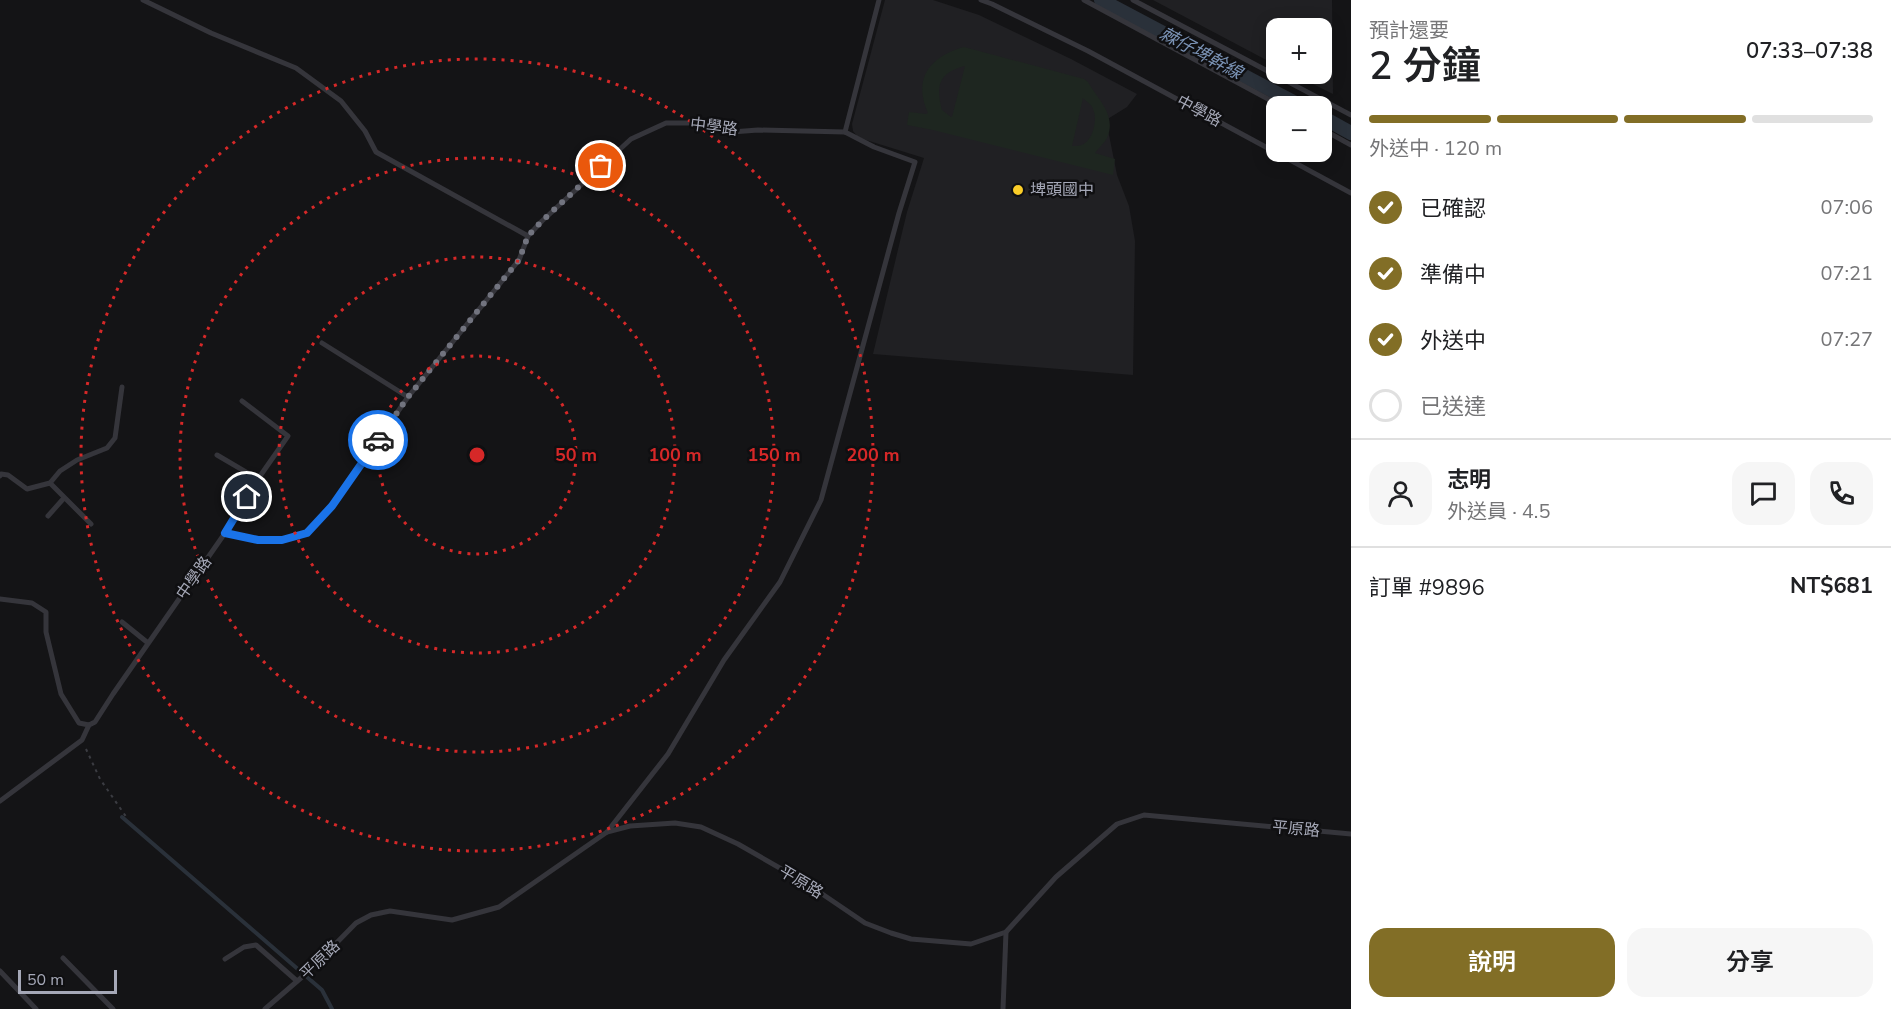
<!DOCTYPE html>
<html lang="zh-TW">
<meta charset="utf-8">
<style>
body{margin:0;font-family:"Nunito Sans","Noto Sans TC",sans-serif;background:#f6f6f6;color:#202124;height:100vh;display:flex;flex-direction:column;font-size:22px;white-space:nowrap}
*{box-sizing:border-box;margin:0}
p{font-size:20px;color:#757577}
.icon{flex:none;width:33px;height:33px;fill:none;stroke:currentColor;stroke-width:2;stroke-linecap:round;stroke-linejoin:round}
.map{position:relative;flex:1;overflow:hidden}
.panel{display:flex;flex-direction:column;background:#fff;width:540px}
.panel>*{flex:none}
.fabs{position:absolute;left:1266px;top:18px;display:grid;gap:12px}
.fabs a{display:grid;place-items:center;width:66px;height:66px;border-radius:12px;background:#fff;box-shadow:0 3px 15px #0003;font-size:30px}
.scale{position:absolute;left:18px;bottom:15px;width:99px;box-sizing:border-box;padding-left:6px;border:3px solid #a5a8b7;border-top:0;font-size:16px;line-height:21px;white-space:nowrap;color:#a5a8b7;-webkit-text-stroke:4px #0f0f11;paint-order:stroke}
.pin{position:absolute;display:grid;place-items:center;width:51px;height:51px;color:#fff;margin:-26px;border:3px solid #fff;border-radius:50%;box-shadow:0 2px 6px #0007}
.courier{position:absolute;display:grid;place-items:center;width:60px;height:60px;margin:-30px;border:4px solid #1a73e8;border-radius:50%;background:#fff;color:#222;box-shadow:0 2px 8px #0007}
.overview em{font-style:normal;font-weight:600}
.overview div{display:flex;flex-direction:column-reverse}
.overview{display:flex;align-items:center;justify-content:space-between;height:102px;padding:0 18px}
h1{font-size:39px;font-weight:600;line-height:45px}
.bar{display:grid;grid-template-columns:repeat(4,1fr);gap:9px 6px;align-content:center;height:72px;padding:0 18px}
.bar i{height:8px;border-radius:4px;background:#e0e0e0}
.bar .current{background:#826e26}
.bar p{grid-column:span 4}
.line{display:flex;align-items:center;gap:15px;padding:0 18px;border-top:2px solid #e0e0e0}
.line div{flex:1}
.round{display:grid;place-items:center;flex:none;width:63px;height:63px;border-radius:18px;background:#f6f6f6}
ol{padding:0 18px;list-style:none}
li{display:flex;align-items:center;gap:18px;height:66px}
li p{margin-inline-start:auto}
li .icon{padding:6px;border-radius:50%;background:#826e26;color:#fff;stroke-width:4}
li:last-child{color:#757577}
li i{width:33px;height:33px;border:3px solid #e0e0e0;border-radius:50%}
.cta{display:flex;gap:12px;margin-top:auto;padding:12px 18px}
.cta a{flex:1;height:69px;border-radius:18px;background:#826e26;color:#fff;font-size:24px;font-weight:600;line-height:69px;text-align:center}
.cta a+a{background:#f6f6f6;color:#202124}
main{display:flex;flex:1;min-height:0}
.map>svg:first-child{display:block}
</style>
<main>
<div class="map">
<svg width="1351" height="1009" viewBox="0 0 1351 1009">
<rect width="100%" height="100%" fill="#141416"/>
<!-- built -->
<g fill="#202023">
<polygon points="885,0 933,0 979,15 1071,59 1137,94 1127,107 1106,120 1117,175 1129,206 1135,241 1133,375 873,354 907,212 924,158 866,140 857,136 853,131 852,124"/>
<polygon points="1153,0 1332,0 1333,94 1293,74 1322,74 1322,28 1276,28 1276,65"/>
</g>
<!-- green -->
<path fill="#1e2620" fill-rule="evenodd" d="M 964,47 L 1084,79 L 1088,82 C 1098,100 1117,115 1107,138 C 1104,144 1098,148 1095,153 L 1115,159 L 1113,175 L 933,130 L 907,125 L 909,112 L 926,114 L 928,113 C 912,78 931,56 964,47 ZM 965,66 L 952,117 L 951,117 L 942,110 C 935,85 940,72 965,66 ZM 1083,98 C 1086,101 1092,105 1093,109 C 1098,119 1093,141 1082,145 C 1079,146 1075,146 1072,146 Z"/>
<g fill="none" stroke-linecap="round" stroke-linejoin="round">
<!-- stream -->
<polyline stroke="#2a313a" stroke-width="4" points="122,817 322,990 332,1009"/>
<!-- canal -->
<g stroke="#2a313a" stroke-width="14">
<polyline points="1101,0 1301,106"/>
<polyline points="1322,117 1351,133"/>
</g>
<!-- path -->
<polyline stroke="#3b3c42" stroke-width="2" stroke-dasharray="3 4.5" stroke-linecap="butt" points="86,749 100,779 127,818"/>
<!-- lane -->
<g stroke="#35353b" stroke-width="5">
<polyline points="143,0 211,33 296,68 341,101 365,131 376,152 528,236"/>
<polyline points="981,0 992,4 1088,51 1351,193"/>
<polyline points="1084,0 1281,106"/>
<polyline points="1133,0 1351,115"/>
<polyline points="1322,129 1351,145"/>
<polyline points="322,343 408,397"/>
<polyline points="217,455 258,479"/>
<polyline points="0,476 1,474 8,475 27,489 50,483 60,471 77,460 107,448 115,438 122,387"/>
<polyline points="50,483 91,524"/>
<polyline points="48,516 64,498"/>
<polyline points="225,533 258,479 288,436 242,401"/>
<polyline points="0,599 32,603 46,612 46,632 61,694 79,723 89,725 95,722 113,694 225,533 257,540 282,540 307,533 332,506 408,397 519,260 528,236 542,221 631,139 666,123 696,123 732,132 758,130 845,132 879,0"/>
<polyline points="122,622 148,643"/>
<polyline points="0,801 82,740 89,725"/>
<polyline points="607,832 668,754 724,660 780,582 821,500 899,213 915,162 874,147 845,132"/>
<polyline points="63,958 113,1009"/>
<polyline points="225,959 244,947 256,945 297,981"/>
<polyline points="0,971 36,1009"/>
<polyline points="265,1009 309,971 356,923 371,915 390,911 452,920 499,907 607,832 630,826 675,823 701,827 738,844 806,883 865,923 891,933 911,939 971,944 1006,932 1056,877 1117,824 1144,815 1351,834"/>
<polyline points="1003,1009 1006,932"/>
</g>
</g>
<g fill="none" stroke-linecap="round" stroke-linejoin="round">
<!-- done -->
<polyline stroke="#72747f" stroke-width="6" stroke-dasharray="0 10.8" points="378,440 408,397 519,260 528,236 542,221 601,166"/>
<!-- route -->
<polyline stroke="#1a73e8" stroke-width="8" points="247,497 225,533 258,540 282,540 307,533 332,506 378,440"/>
</g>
<!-- distance rings -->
<g fill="none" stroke="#d62828" stroke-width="3" stroke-dasharray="3 6">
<circle cx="477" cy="455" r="99"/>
<circle cx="477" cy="455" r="198"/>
<circle cx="477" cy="455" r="297"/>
<circle cx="477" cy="455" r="396"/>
</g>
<!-- markers -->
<circle fill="#facd28" stroke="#0f0f11" stroke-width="2" cx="1018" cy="190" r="6"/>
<g text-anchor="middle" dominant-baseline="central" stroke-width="5" stroke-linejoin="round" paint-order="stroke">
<!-- street labels -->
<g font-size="16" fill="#a5a8b7" stroke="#0f0f11">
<text transform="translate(1199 111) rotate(28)">中學路</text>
<text transform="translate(714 127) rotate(7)">中學路</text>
<text transform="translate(194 578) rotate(-55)">中學路</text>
<text transform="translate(1296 829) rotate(5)">平原路</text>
<text transform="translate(801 882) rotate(31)">平原路</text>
<text transform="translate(320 960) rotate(-44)">平原路</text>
</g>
<!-- poi labels -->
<g font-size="16" fill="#a5a8b7" stroke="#0f0f11" text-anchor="start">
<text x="1030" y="190">埤頭國中</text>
</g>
<!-- water labels -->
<g font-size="18" font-style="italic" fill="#7a92b4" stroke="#0f0f11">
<text transform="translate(1201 53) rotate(28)">棘仔埤幹線</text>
</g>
</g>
<circle cx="477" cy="455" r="9" fill="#d62828" stroke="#0f0f11" stroke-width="3"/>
<g font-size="18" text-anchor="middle" font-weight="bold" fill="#d62828" stroke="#0f0f11" stroke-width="5" stroke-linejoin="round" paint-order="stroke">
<text x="576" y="461">50 m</text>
<text x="675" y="461">100 m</text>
<text x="774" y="461">150 m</text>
<text x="873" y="461">200 m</text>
</g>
</svg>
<div class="fabs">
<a>+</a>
<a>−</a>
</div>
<div class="scale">50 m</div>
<div class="pin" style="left:601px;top:166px;background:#ea580c"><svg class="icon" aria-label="bag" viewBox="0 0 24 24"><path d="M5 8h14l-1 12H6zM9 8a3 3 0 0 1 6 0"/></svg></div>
<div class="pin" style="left:247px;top:497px;background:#1f2937"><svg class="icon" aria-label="home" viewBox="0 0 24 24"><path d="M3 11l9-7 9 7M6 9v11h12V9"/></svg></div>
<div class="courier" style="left:378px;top:440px"><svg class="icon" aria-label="car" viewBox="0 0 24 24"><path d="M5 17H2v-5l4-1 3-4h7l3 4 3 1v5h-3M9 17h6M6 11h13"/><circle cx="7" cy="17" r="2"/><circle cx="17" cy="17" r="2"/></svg></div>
</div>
<section class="panel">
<div class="overview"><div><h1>2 分鐘</h1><p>預計還要</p></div><em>07:33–07:38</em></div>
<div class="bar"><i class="current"></i><i class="current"></i><i class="current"></i><i></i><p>外送中 · 120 m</p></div>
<ol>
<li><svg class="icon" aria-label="check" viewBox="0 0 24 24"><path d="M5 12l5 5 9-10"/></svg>已確認<p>07:06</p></li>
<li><svg class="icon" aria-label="check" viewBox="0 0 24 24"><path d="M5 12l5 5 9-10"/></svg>準備中<p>07:21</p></li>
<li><svg class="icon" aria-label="check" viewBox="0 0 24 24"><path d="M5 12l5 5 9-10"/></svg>外送中<p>07:27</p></li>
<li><i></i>已送達</li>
</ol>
<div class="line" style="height:108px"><a class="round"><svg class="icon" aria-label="person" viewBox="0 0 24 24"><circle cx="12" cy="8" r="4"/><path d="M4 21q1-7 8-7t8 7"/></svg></a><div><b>志明</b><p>外送員 · 4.5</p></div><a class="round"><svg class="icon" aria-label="chat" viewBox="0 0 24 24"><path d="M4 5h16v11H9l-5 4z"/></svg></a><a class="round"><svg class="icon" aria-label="phone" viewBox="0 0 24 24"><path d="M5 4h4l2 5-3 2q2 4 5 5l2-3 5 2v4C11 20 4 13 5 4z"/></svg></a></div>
<div class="line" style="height:78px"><div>訂單 #9896</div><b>NT$681</b></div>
<div class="cta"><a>說明</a><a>分享</a></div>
</section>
</main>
